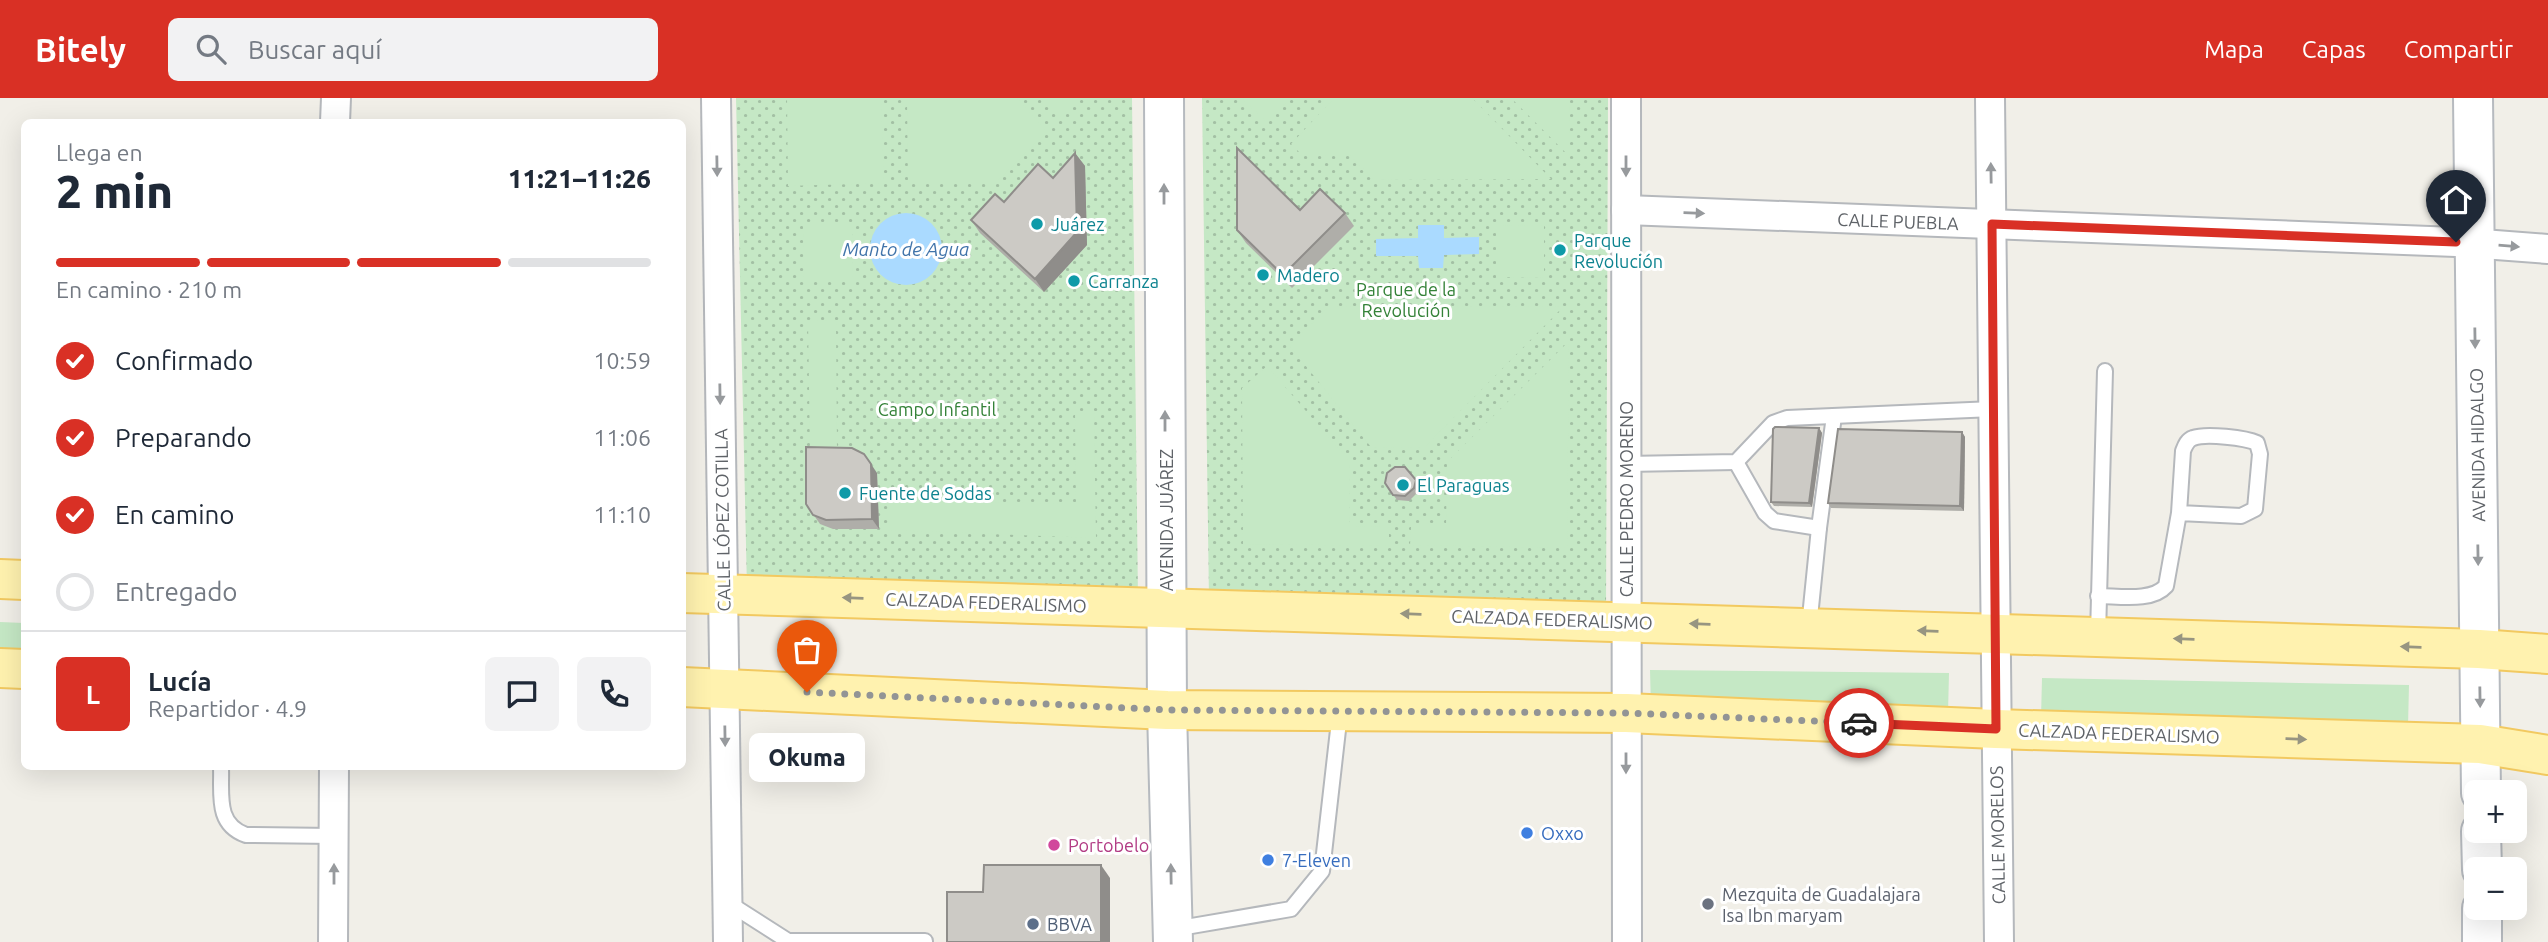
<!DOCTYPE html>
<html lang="es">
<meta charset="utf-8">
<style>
body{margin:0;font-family:Ubuntu,sans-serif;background:#f2f2f3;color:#1f2937;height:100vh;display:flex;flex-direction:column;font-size:26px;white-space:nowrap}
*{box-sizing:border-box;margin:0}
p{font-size:23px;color:#747a83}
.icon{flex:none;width:38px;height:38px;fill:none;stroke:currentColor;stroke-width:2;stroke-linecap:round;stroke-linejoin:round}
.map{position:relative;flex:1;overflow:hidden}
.sheet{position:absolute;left:21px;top:21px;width:665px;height:651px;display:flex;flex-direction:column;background:#fff;border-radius:10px;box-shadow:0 7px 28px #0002}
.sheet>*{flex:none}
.controls{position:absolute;left:2464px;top:682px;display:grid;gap:14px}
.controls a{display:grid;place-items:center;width:63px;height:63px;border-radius:10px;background:#fff;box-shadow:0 7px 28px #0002;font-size:35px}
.pin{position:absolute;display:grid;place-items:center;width:60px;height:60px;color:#fff;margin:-72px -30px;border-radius:50% 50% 50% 0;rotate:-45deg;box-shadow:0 0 7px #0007}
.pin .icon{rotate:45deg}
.courier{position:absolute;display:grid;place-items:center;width:70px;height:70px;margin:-35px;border:5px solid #d93025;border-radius:50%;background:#fff;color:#222;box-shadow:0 2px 9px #0007}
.bubble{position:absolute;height:49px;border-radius:10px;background:#fff;box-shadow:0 7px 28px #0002;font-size:23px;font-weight:800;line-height:49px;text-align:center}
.headline em{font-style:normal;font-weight:800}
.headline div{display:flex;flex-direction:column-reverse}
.headline{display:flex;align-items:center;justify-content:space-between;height:119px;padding:0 35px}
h1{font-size:46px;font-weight:800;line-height:52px}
.bar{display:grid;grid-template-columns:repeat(4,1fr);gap:10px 7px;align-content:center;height:84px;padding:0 35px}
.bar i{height:9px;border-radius:5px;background:#e0e1e3}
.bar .on{background:#d93025}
.bar p{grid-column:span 4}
.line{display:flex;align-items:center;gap:18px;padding:0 35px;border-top:2px solid #e0e1e3}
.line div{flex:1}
.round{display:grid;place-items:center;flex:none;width:74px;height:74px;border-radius:10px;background:#f2f2f3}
ol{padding:0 35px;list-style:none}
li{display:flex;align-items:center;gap:21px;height:77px}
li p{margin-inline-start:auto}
li .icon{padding:7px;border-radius:50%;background:#d93025;color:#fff;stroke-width:4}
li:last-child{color:#747a83}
li i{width:38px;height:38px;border:4px solid #e0e1e3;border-radius:50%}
header{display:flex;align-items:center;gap:42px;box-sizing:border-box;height:98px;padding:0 35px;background:#d93025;color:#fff}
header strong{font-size:33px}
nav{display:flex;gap:38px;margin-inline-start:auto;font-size:24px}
.search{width:490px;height:63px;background:#f2f2f3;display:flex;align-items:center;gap:18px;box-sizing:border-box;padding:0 24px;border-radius:10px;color:#747a83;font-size:26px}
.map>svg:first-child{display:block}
</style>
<header>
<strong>Bitely</strong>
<div class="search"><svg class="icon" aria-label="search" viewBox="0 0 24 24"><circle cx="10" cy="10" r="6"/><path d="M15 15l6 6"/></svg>Buscar aquí</div>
<nav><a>Mapa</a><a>Capas</a><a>Compartir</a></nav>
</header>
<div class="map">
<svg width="2548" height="844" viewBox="0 0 2548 844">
<defs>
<pattern id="grass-dots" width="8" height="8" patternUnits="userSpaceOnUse" patternTransform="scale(1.75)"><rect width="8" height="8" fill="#c5e8c5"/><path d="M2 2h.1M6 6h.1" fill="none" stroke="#a3c0a4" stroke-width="1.8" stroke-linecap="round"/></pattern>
</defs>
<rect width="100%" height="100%" fill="#f1efe8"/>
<!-- grass -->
<g fill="url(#grass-dots)">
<polygon points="736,0 1132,0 1138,501 747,491"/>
<polygon points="1202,0 1608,0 1606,512 1209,502"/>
</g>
<!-- garden -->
<g fill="#c5e8c5">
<polygon points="787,0 881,0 884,85 788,88"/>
<polygon points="907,0 1017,0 1047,34 996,84 908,84"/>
<polygon points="1044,0 1080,0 1061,19"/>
<polygon points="1241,0 1290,0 1267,24"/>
<polygon points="1334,0 1472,0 1551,81 1374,82 1349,56 1303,58 1291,46"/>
<polygon points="1511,0 1570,0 1569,58"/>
<polygon points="1496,127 1544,128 1544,180 1496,179"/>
<polygon points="803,128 852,128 853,180 804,180"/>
<polygon points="1564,208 1424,350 1371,349 1289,247 1329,209"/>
<polygon points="836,222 837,352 810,353 808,223"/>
<polygon points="1569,243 1567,450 1410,447 1411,429 1446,429 1447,364"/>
<polygon points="1267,268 1350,364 1349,428 1389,429 1389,448 1243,446 1242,290"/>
<polygon points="1075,313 1094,313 1096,440 888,432 888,402 1076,406"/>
<polygon points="0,524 24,525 24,563 0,563"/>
<polygon points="1650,572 1949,575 1948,615 1651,610"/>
<polygon points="2042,580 2409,587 2408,628 2041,620"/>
</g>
<!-- water -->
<g fill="#aadaff">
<circle cx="906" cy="151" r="36"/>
<polygon points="1418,127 1444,127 1444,140 1479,139 1479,156 1444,157 1443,170 1419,170 1418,158 1376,158 1376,141 1418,140"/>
</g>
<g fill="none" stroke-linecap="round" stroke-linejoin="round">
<defs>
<g id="lane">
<polyline points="1736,364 1765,415 1774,423 1819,430 1809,529"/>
<polyline points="1626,366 1736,364 1773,325 1787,320 1993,311"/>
<polyline points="1819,430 1834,318"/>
<path d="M 2098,498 C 2119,498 2152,504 2166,488 L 2179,415 L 2183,353 C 2185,348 2187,342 2193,340 C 2206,335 2246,340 2257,345 L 2260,356 L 2255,411 L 2241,418 L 2179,415"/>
<polyline points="2098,537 2105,273"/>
<path d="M 221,668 C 222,696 215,726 246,737 L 334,738"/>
<polyline points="727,804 788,843 925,843"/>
<polyline points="1174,831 1291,811 1322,773 1338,632 1338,615"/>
</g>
<g id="street">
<polyline points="716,0 728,844"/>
<polyline points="1626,0 1627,844"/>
<polyline points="1990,0 1999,844"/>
<polyline points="335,24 336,0"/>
<polyline points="1626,112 2456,144 2548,151"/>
<polyline points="333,844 334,668"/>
</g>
<g id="secondary">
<polyline points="1164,0 1167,612 1173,844"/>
<polyline points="2473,0 2481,695"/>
<polyline points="2481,733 2482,772"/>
<polyline points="2482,810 2482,844"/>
</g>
<g id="primary">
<polyline points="0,481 24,482"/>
<polyline points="682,495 2479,551 2548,556"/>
<polyline points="0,570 24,571"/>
<polyline points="682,589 1167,612 1626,615 1996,631 2480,646 2548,657"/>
</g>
</defs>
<!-- lane casing -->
<use href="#lane" stroke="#b5b8bc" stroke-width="18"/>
<!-- street casing -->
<use href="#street" stroke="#b5b8bc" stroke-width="32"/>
<!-- secondary casing -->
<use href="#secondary" stroke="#b6babf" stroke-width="42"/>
<!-- primary casing -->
<use href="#primary" stroke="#f2c960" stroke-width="42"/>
<!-- lane -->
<use href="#lane" stroke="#fff" stroke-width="14"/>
<!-- street -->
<use href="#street" stroke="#fff" stroke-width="28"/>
<!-- secondary -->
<use href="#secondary" stroke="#fff" stroke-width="38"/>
<!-- primary -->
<use href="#primary" stroke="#fff2af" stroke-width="38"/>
</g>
<!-- wall -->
<g fill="#afaea9">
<polygon points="1075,55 1085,68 1087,147 1044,194 980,135 971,122 1053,80"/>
<polygon points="1300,112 1345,115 1354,128 1292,190 1246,145 1237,132"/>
<polygon points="1819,330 1822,335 1812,409 1774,408 1771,404"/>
<polygon points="1962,334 1965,339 1964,413 1831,410 1828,405"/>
<polygon points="877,375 879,431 833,431 820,426 806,406"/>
<polygon points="1385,385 1419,387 1417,395 1409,403 1397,402"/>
</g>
<!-- shaded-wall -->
<g fill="#8f8d8a">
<polygon points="1075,55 1085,68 1087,147 1044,194 1035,181"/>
<polygon points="1819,330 1822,335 1812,409 1809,405"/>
<polygon points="1962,334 1965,339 1964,413 1960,408"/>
<polygon points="871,366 877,375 879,431 872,421"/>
<polygon points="1416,382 1419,387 1417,395 1414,390"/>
<polygon points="1101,767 1110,780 1110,844 1101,844"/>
</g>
<!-- building -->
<g fill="#cccac5" stroke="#8f8d8a" stroke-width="2">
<polygon points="1237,50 1300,112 1320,91 1345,115 1283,177 1237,132"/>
<polygon points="1075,55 1077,134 1035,181 971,122 995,96 1004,104 1038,66 1053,80"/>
<polygon points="1775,329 1819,330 1809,405 1771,404 1773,331"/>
<polygon points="1838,331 1962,334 1960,408 1828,405"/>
<polygon points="806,349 852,350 864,356 871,366 872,421 826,422 813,417 806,406"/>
<polygon points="1395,369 1405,369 1416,382 1414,390 1405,398 1393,397 1385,385 1387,375"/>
<polygon points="984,767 1101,767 1101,844 947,844 947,794 983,794"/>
</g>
<!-- one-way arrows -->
<defs><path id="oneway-solid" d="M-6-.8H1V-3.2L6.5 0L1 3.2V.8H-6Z" transform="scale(1.75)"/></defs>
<g fill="#979a9d">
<use href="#oneway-solid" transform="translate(717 68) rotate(89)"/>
<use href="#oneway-solid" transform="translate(1626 68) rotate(90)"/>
<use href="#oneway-solid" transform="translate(1991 75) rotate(-91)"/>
<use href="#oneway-solid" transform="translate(1164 96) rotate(-90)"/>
<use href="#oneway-solid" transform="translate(1694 115) rotate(2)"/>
<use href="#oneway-solid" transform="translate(2509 148) rotate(5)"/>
<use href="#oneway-solid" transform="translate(2475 240) rotate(89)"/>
<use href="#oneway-solid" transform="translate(720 296) rotate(89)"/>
<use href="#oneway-solid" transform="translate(1165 323) rotate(-90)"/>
<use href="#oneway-solid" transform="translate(2478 457) rotate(89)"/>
<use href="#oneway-solid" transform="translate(2480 599) rotate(89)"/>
<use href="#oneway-solid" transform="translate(725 638) rotate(89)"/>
<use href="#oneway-solid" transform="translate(1626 665) rotate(90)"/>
<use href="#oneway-solid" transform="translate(334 776) rotate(-90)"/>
<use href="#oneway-solid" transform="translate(1171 776) rotate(-91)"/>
</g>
<g fill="#979581">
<use href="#oneway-solid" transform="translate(853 500) rotate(-178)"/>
<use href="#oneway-solid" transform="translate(1411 516) rotate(-178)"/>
<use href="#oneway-solid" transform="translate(1700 526) rotate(-178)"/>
<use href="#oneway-solid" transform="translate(1928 533) rotate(-178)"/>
<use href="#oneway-solid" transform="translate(2184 541) rotate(-178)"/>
<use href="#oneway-solid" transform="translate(2411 549) rotate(-178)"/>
<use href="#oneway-solid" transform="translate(2296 641) rotate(2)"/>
</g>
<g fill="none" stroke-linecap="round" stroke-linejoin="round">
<!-- done -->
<polyline stroke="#929495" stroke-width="7" stroke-dasharray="0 12.6" points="807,594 1167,612 1626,615 1859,625"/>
<!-- route -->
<polyline stroke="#d93025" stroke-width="9" points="1859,625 1996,631 1992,126 2456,144"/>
</g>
<!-- markers -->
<g fill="#0f9aa8" stroke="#fff" stroke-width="2.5">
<circle cx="1037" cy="126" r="7"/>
<circle cx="1560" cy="152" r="7"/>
<circle cx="1263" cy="177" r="7"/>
<circle cx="1074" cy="183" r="7"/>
<circle cx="1403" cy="387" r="7"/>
<circle cx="845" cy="395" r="7"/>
</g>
<g fill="#3f7fe0" stroke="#fff" stroke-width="2.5">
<circle cx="1527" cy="735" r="7"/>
<circle cx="1268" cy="762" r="7"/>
</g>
<circle fill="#d1479c" stroke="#fff" stroke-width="2.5" cx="1054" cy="747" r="7"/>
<circle fill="#6b7280" stroke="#fff" stroke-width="2.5" cx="1708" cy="806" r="7"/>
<circle fill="#5c6f8a" stroke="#fff" stroke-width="2.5" cx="1033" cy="826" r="7"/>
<g text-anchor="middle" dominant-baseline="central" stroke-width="6" stroke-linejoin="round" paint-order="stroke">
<!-- street labels -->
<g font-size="18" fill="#5f6368" stroke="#fff">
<text transform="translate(1898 123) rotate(2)">CALLE PUEBLA</text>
<text transform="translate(2477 347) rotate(-91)">AVENIDA HIDALGO</text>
<text transform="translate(1626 401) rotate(-90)">CALLE PEDRO MORENO</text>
<text transform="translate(722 422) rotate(-91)">CALLE LÓPEZ COTILLA</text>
<text transform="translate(1166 422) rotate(-90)">AVENIDA JUÁREZ</text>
<text transform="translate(986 504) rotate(2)">CALZADA FEDERALISMO</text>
<text transform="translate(1552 521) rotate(2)">CALZADA FEDERALISMO</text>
<text transform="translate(2119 635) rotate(2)">CALZADA FEDERALISMO</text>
<text transform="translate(1997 737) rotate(-91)">CALLE MORELOS</text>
</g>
<!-- culture labels -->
<g font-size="18" fill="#0d838f" stroke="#fff" text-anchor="start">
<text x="1051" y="126">Juárez</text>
<text x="1574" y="142">Parque<tspan x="1574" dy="21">Revolución</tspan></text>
<text x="1277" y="177">Madero</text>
<text x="1088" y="183">Carranza</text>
<text x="1417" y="387">El Paraguas</text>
<text x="859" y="395">Fuente de Sodas</text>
</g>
<!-- park labels -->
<g font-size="18" fill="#348238" stroke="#fff">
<text x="1406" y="191">Parque de la<tspan x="1406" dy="21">Revolución</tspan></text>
<text x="937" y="311">Campo Infantil</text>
</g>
<!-- shop labels -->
<g font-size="18" fill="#366cbe" stroke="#fff" text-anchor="start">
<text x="1541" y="735">Oxxo</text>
<text x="1282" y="762">7-Eleven</text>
</g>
<!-- hotel labels -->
<g font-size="18" fill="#b23c85" stroke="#fff" text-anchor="start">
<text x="1068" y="747">Portobelo</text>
</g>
<!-- worship labels -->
<g font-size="18" fill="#5b616d" stroke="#fff" text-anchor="start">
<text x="1722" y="796">Mezquita de Guadalajara<tspan x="1722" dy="21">Isa Ibn maryam</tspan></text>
</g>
<!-- service labels -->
<g font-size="18" fill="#4e5e75" stroke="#fff" text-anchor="start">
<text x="1047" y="826">BBVA</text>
</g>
<!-- water labels -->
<g font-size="19" font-style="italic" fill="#4174aa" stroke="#fff">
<text x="906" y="151">Manto de Agua</text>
</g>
</g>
</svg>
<div class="controls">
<a>+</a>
<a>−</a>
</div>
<div class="pin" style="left:807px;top:594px;background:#ea580c"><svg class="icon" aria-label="bag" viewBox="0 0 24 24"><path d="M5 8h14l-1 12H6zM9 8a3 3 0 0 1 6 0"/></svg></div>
<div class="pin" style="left:2456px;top:144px;background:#1f2937"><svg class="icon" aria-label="home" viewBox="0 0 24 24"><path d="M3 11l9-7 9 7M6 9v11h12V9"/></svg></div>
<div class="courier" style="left:1859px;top:625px"><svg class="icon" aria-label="car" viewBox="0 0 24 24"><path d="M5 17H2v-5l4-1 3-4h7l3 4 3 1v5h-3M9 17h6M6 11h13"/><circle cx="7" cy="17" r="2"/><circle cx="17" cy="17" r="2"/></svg></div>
<div class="bubble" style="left:749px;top:635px;width:116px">Okuma</div>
<section class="sheet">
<div class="headline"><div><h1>2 min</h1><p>Llega en</p></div><em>11:21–11:26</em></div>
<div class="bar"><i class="on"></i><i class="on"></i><i class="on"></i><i></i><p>En camino · 210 m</p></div>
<ol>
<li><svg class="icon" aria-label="check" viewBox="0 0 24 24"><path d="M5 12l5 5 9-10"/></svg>Confirmado<p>10:59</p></li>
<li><svg class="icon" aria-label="check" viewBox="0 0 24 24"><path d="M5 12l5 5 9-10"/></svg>Preparando<p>11:06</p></li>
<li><svg class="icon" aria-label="check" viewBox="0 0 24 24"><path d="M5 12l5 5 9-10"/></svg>En camino<p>11:10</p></li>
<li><i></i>Entregado</li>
</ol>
<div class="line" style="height:126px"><b class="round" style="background:#d93025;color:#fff">L</b><div><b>Lucía</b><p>Repartidor · 4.9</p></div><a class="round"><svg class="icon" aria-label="chat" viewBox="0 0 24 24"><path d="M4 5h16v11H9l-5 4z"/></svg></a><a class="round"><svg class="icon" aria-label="phone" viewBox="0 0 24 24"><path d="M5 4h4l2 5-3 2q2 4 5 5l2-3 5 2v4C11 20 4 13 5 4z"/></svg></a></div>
</section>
</div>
